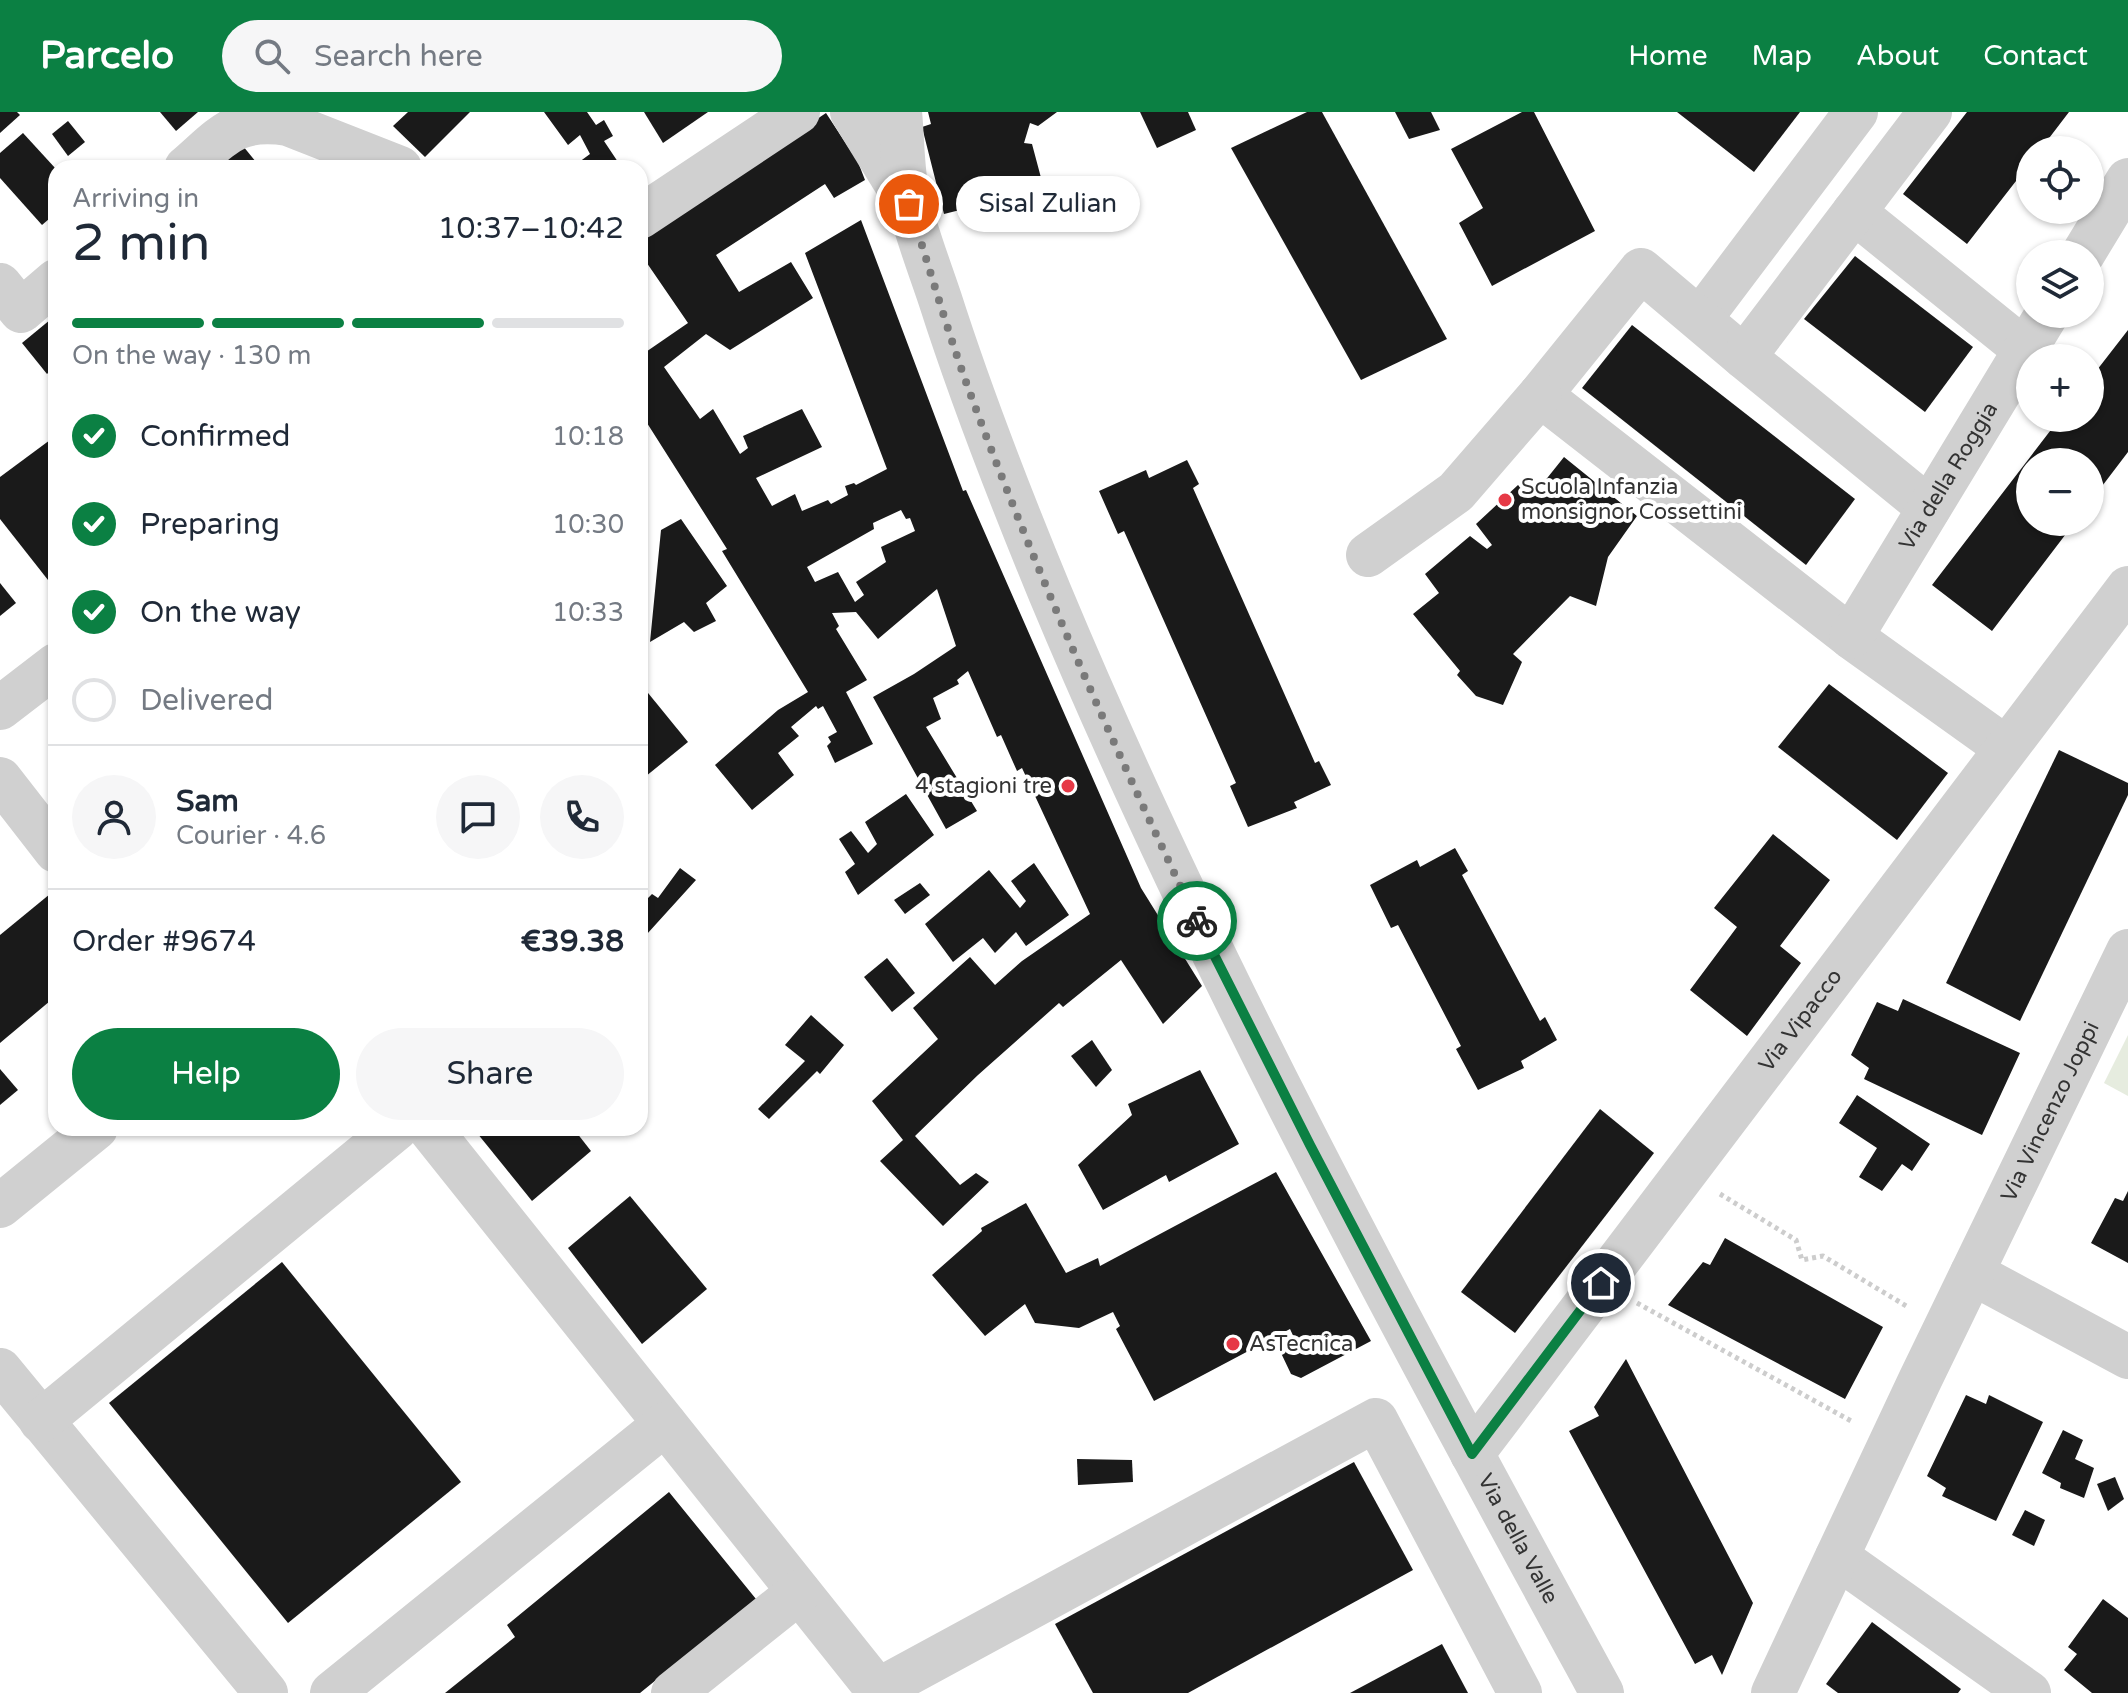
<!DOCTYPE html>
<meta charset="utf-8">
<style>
body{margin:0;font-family:"Varela Round",sans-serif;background:#f6f6f7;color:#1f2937;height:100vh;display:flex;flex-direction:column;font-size:30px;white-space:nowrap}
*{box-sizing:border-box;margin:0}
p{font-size:26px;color:#747a83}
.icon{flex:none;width:44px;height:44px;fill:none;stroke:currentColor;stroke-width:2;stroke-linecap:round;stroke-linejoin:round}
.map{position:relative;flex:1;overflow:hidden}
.details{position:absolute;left:48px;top:48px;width:600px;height:976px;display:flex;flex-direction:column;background:#fff;border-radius:24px;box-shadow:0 2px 6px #0004}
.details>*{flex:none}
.buttons{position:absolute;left:2016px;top:24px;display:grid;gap:16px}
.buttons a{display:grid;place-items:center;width:88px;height:88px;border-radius:50%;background:#fff;box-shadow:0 2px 6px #0004;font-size:40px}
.pin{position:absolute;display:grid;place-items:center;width:68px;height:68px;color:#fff;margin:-34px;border:4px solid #fff;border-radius:50%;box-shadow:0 2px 8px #0007}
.courier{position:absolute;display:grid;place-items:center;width:80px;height:80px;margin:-40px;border:6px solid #0b8043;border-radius:50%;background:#fff;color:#222;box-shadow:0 2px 10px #0007}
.bubble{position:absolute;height:56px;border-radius:28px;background:#fff;box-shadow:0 2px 6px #0004;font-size:26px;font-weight:600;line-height:56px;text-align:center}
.overview em{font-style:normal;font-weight:600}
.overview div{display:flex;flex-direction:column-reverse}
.overview{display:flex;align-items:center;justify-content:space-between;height:136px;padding:0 24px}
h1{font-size:52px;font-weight:600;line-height:60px}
.bar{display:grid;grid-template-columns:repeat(4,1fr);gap:12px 8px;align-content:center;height:96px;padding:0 24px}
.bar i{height:10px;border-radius:6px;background:#e0e1e3}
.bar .active{background:#0b8043}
.bar p{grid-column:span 4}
.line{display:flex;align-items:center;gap:20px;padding:0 24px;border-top:2px solid #e0e1e3}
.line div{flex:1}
.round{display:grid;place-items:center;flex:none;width:84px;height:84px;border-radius:42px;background:#f6f6f7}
ol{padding:0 24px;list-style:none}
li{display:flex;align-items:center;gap:24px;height:88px}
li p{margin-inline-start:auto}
li .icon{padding:8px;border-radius:50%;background:#0b8043;color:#fff;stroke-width:4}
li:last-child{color:#747a83}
li i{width:44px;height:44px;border:4px solid #e0e1e3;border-radius:50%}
.button{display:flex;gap:16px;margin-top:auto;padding:16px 24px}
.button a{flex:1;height:92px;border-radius:48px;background:#0b8043;color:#fff;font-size:32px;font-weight:600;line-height:92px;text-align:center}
.button a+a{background:#f6f6f7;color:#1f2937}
header{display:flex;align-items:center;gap:48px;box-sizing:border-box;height:112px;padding:0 40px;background:#0b8043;color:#fff}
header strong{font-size:38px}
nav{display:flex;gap:44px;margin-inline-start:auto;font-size:28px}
.search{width:560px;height:72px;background:#f6f6f7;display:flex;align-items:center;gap:20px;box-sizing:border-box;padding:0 28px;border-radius:44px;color:#747a83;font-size:30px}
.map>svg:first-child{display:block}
</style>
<header>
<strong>Parcelo</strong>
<div class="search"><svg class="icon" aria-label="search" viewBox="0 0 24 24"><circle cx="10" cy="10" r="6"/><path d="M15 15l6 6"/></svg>Search here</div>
<nav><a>Home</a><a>Map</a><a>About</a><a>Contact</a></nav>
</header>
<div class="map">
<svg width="2128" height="1581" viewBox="0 0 2128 1581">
<rect width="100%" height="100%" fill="#fff"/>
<!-- green -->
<polygon fill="#e6ecdf" points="2128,923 2128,984 2104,971"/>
<!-- building -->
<g fill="#1a1a1a" fill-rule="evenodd">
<polygon points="0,0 17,0 20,3 0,21"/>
<polygon points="160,0 198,0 176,19"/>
<polygon points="408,0 470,0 425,45 393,14"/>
<polygon points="544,0 587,0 596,13 604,8 613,24 604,29 622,56 571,56 590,42 580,23 568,33"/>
<polygon points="644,0 708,0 663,31"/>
<polygon points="928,0 1057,0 1038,14 1030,11 1024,31 1032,32 1044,77 944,102 922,15 931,12"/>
<polygon points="1140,0 1188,0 1196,18 1157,36"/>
<polygon points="1307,0 1322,0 1447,227 1361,268 1231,36"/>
<polygon points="1395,0 1431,0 1440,18 1409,27"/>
<polygon points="1522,0 1534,0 1595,119 1492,174 1459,111 1483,96 1451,37"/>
<polygon points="1677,0 1800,0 1754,60"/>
<polygon points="1967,0 2069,0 2040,38 2030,38 2030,51 1967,132 1903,82"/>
<path d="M 826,1 L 858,50 L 865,68 L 834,86 L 825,72 L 716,143 L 739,180 L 791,150 L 813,186 L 730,238 L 706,222 L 664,255 L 700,307 L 713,297 L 740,342 L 748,336 L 743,324 L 802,297 L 822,335 L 756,366 L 772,394 L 795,382 L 802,399 L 828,388 L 831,392 L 848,383 L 845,374 L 854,371 L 856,373 L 887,357 L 805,141 L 861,108 L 963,379 L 966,378 L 1141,776 L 1202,874 L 1163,912 L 1121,848 L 1063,895 L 1059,891 L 978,963 L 915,1024 L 960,1073 L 976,1061 L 989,1070 L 943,1114 L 880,1049 L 903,1028 L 872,989 L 938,927 L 913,896 L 970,845 L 995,873 L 1022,849 L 1090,802 L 1022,656 L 1017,659 L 1001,623 L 997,625 L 968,559 L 957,568 L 959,572 L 933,586 L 941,607 L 926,615 L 977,699 L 946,717 L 873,585 L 914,562 L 956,534 L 937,477 L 878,527 L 856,500 L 832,501 L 839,514 L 836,517 L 867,568 L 846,580 L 873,632 L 835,651 L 827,634 L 831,630 L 828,625 L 837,620 L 823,594 L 818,597 L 816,594 L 791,615 L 799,624 L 778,641 L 794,663 L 752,698 L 715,653 L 778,598 L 808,580 L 722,439 L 727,437 L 640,300 L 640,244 L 688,211 L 640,141 L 640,125 ZM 901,398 L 906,407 L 910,406 L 915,419 L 881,435 L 886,450 L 856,470 L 864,483 L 855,490 L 838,460 L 815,470 L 807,455 L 874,417 L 873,411 Z"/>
<polygon points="68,9 85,30 68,44 52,22"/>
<polygon points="23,21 56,57 56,101 42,113 0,66 0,41"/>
<polygon points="243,34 261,56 210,56"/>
<polygon points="1855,144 1973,235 1925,300 1804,207"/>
<polygon points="56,203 56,253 47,262 22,231"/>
<polygon points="1632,213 1855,387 1806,453 1582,276"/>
<polygon points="2128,218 2128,340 2090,390 2090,350 2030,350 2030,410 2075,410 1992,519 1932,473 2060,306 2090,306 2090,267"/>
<polygon points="50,328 56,335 56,462 48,468 0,407 0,365"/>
<polygon points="1564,345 1637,404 1608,445 1596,494 1570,484 1513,542 1522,550 1503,593 1476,584 1457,563 1460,559 1413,502 1439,481 1425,462 1470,424 1487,437 1492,433 1476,412 1518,373 1532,385"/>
<polygon points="1187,348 1199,372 1193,376 1315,651 1319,649 1331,673 1294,690 1297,696 1248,715 1230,674 1236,671 1124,419 1118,422 1099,379 1146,358 1149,366"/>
<polygon points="681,407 727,474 706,491 716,509 694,520 684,510 650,530 661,418"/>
<polygon points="0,471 16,491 0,504"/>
<polygon points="1829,572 1948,661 1897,728 1778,635"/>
<polygon points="644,576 688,630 640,669 640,579"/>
<polygon points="2059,638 2128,671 2128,683 2020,909 1946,871"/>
<polygon points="906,682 934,723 858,783 845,760 855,752 839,727 851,719 868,741 877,732 865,710"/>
<polygon points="1773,722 1830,768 1780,834 1801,851 1747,924 1690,878 1737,815 1714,796"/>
<polygon points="1455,736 1468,759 1462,763 1540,909 1545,905 1557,928 1521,949 1524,956 1478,978 1456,937 1461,934 1398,813 1391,816 1370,773 1417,748 1420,755"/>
<polygon points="1034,751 1069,803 1026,834 1016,820 995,841 983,826 953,850 925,812 989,758 1020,796 1026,789 1011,769"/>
<polygon points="680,756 696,768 647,822 640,817 640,794 652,782 658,786"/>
<polygon points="920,771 930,783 905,802 894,788"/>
<polygon points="50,782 56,789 56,884 0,931 0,823"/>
<polygon points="887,846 915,881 892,900 864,865"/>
<polygon points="1903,887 2020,941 1982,1023 1864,967 1869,956 1851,943 1877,890 1898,899"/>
<polygon points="811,903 844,933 820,962 817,959 769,1007 758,997 805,949 785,933"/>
<polygon points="1092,928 1112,958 1096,975 1071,944"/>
<polygon points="0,957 18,978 0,993"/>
<polygon points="1200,958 1239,1032 1169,1070 1166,1063 1103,1098 1078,1053 1132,1003 1128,992"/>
<polygon points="1857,983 1930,1032 1912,1059 1902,1052 1882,1079 1859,1065 1877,1036 1839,1011"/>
<polygon points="1600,997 1654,1041 1515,1221 1461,1180"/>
<polygon points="473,1016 573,1016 591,1039 532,1089"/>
<polygon points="1276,1060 1371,1229 1301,1266 1291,1262 1281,1241 1297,1232 1290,1217 1154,1289 1116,1217 1120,1214 1113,1200 1079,1216 1035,1211 1025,1192 985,1224 932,1163 982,1119 981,1116 1026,1091 1066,1161 1098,1146 1100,1154"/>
<polygon points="2128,1079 2128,1151 2091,1131 2115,1086 2123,1089"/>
<polygon points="630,1084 707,1177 642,1232 568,1136"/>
<polygon points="1725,1126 1883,1215 1845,1287 1668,1193 1703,1150 1710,1153"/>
<polygon points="282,1150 461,1370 288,1511 109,1291"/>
<polygon points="1626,1247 1753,1491 1722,1563 1712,1543 1695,1552 1569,1319 1599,1304 1594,1295"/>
<polygon points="1966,1283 1986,1292 1989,1283 2043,1310 1996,1409 1942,1384 1946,1376 1927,1364"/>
<polygon points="2063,1318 2083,1328 2075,1347 2094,1356 2084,1386 2060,1376 2061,1371 2042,1361"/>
<polygon points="1077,1347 1132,1348 1133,1370 1078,1373"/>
<polygon points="1354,1350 1413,1458 1188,1581 1093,1581 1055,1512"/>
<polygon points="2115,1365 2124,1387 2108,1399 2097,1372"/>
<polygon points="669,1380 756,1487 640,1581 445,1581 515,1525 507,1513"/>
<polygon points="2025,1398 2045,1408 2034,1434 2012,1423"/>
<polygon points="2103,1487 2128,1506 2128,1581 2092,1581 2064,1558 2077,1542 2068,1535"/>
<polygon points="1872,1510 1961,1577 1958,1581 1838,1581 1826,1572"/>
<polygon points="1442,1532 1468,1581 1350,1581"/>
</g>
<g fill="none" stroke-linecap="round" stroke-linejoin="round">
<!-- path -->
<g stroke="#cdcdcd" stroke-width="5" stroke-dasharray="4 4" stroke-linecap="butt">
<polyline points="1720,1082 1796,1128 1802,1148 1823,1144 1908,1195"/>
<polyline points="1637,1191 1853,1310"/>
</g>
<!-- minor -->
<g stroke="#d0d0d0" stroke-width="44">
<polyline points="852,0 903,83"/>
<path id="s1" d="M 900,0 C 903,31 902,66 910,95 C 918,126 930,157 940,187 C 972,287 1010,384 1050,481 C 1208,860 1406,1221 1602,1581"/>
<path d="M 186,56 C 223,24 235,4 288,12 L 400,56"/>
<polyline points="1854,100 2025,238"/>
<polyline points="640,105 798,0"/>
<polyline points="2083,142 2128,68"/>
<polyline points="0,173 21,199 56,169"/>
<polyline points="1700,207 1856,0"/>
<polyline points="1744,245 1641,158 1540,283 1851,525 2006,636"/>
<polyline points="1929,396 1744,245 1930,0"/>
<polyline points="1368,443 1456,380 1540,283"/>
<path id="s2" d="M 1851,525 L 2047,202"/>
<polyline points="0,596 56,553"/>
<polyline points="0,667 56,739"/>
<polyline points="429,1016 880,1581"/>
<polyline points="0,1094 96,1016"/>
<polyline points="1972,1161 2128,1245"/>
<polyline points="0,1258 266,1581"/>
<polyline points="41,1309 397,1016"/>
<path id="s3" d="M 1472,1342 L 2128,476"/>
<polyline points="1837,1445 2029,1581"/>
<polyline points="878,1578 1376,1308 1520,1581"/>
<polyline points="332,1581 665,1312"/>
<polyline points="673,1581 799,1480"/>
<path id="s4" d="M 1773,1581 L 1920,1268 L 2128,839"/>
</g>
</g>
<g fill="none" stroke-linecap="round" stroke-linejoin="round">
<!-- done -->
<path stroke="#7a7a7a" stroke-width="8" stroke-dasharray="0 14.4" d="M 909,92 C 928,151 945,211 966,270 C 1033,454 1113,633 1197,809"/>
<!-- route -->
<polyline stroke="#0b8043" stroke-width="10" points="1197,809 1310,1033 1472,1342 1601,1171"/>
</g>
<!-- markers -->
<g fill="#e63946" stroke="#fff" stroke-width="3">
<circle cx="1505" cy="388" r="8"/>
<circle cx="1068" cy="674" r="8"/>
<circle cx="1233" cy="1232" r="8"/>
</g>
<g text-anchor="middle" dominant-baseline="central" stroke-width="8" stroke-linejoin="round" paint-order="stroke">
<!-- street labels -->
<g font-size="22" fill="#333" stroke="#fff">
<text stroke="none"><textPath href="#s2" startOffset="188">Via della Roggia</textPath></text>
<text stroke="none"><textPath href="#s3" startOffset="544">Via Vipacco</textPath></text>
<text stroke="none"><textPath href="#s4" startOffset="644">Via Vincenzo Joppi</textPath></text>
<text stroke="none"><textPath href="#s1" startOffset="1562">Via della Valle</textPath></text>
</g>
<!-- poi labels -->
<g font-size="22" fill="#333" stroke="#fff" text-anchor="start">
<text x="1521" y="375">Scuola Infanzia<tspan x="1521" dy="25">monsignor Cossettini</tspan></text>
<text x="1052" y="674" text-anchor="end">4 stagioni tre</text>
<text x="1249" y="1232">AsTecnica</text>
</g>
</g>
</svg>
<div class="buttons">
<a><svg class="icon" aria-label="locate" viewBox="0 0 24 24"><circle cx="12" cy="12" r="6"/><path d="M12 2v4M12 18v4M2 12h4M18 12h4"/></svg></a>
<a><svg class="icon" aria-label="layers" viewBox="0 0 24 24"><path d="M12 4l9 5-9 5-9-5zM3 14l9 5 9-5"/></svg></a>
<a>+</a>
<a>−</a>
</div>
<div class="pin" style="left:909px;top:92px;background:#ea580c"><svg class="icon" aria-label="bag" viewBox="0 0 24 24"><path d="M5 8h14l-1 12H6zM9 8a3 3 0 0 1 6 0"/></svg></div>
<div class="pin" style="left:1601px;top:1171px;background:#1f2937"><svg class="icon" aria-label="home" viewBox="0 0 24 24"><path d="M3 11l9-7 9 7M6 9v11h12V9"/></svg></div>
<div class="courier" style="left:1197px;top:809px"><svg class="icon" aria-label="bike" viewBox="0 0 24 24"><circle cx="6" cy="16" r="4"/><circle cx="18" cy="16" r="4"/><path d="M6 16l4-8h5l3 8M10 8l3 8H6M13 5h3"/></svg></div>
<div class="bubble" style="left:956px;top:64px;width:184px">Sisal Zulian</div>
<section class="details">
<div class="overview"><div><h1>2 min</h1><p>Arriving in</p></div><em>10:37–10:42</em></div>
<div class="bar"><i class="active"></i><i class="active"></i><i class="active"></i><i></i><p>On the way · 130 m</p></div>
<ol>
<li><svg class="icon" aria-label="check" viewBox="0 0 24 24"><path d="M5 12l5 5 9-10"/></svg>Confirmed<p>10:18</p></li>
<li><svg class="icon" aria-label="check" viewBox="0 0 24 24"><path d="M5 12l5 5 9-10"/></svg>Preparing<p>10:30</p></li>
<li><svg class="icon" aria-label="check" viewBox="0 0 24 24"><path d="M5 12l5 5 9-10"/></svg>On the way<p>10:33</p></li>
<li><i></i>Delivered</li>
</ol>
<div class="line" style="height:144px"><a class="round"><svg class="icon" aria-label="person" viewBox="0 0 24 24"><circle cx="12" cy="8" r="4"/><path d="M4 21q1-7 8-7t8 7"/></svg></a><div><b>Sam</b><p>Courier · 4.6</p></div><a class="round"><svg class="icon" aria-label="chat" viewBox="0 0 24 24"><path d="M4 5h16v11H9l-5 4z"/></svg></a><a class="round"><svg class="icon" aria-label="phone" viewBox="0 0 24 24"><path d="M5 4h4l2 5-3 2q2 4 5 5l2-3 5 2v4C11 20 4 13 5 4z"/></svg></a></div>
<div class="line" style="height:104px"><div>Order #9674</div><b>€39.38</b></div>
<div class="button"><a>Help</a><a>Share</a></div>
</section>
</div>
